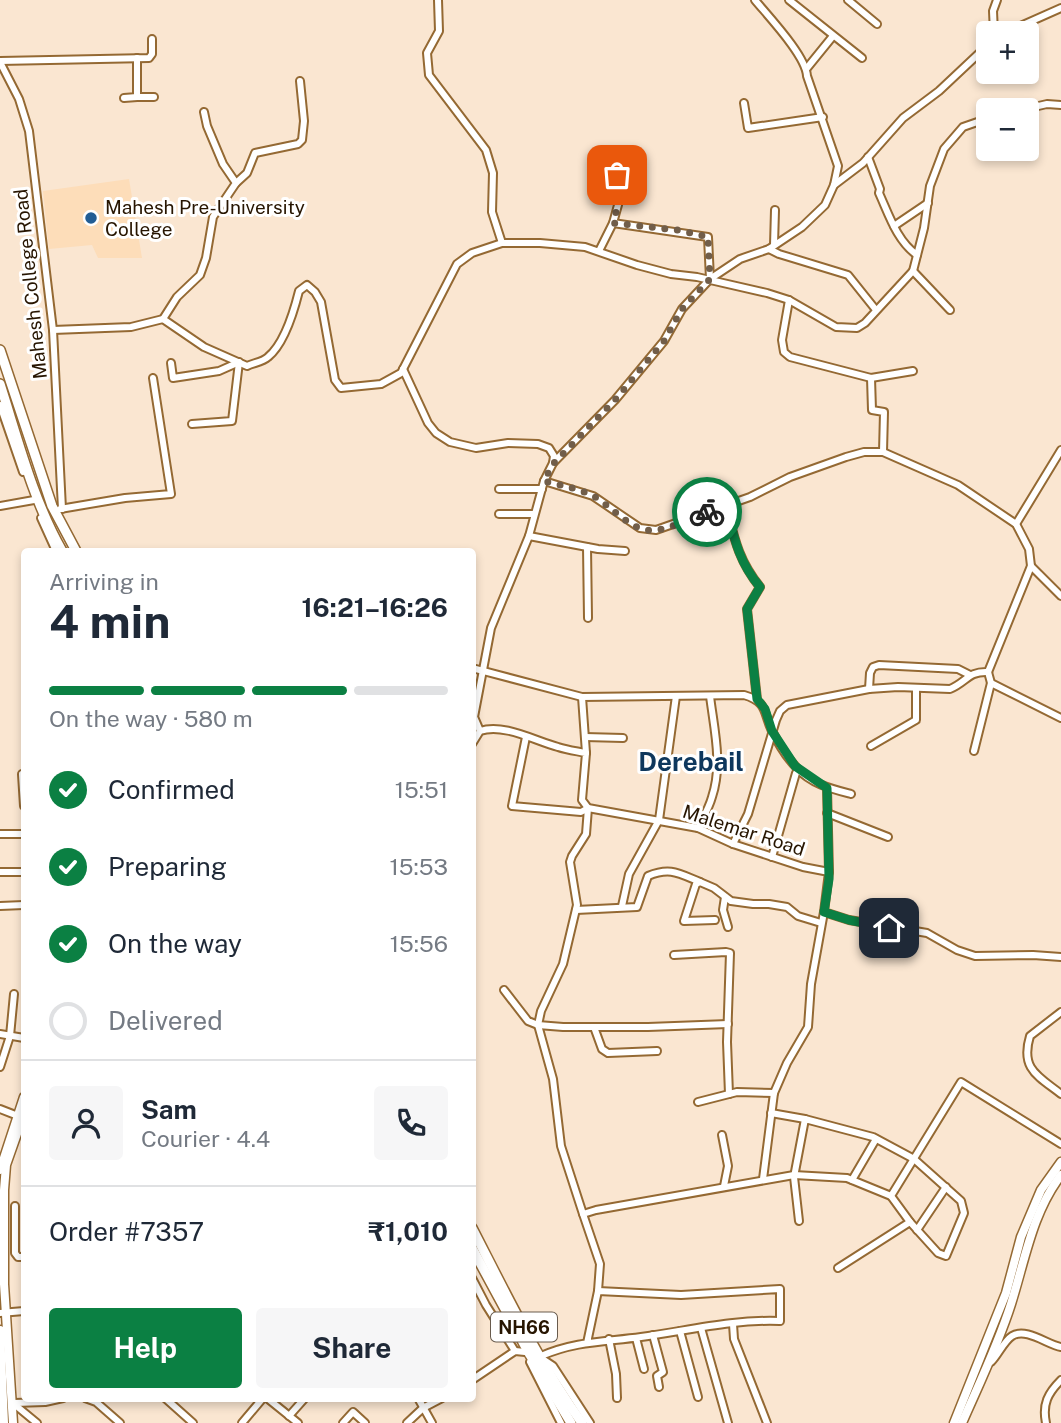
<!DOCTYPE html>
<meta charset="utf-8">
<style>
body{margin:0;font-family:"Public Sans",sans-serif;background:#f6f6f7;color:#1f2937;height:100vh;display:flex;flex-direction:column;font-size:26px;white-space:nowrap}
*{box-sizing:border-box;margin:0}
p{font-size:23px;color:#747a83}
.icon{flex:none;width:38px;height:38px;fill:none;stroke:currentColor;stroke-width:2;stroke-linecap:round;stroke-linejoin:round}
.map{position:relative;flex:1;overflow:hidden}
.panel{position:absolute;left:21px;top:548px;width:455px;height:854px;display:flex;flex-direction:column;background:#fff;border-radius:7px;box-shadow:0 4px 10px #0003}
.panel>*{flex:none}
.tools{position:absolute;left:976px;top:21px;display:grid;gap:14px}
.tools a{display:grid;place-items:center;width:63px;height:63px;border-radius:7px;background:#fff;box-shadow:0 4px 10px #0003;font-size:35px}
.pin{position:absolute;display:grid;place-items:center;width:60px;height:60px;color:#fff;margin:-30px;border-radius:14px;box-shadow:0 4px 10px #0006}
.courier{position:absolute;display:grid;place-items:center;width:70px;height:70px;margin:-35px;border:5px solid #0b8043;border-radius:50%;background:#fff;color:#222;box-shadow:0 2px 9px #0007}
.head em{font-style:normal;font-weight:700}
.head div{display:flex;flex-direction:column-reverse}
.head{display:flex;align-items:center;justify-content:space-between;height:119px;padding:0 28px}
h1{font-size:46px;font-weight:700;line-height:52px}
.bar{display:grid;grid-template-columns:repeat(4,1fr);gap:10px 7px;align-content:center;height:84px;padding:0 28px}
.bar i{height:9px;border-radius:5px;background:#e0e1e3}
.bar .selected{background:#0b8043}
.bar p{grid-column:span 4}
.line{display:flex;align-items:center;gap:18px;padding:0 28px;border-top:2px solid #e0e1e3}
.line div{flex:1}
.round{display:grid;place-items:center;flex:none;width:74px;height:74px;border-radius:7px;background:#f6f6f7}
ol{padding:0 28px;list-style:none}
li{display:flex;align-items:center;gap:21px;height:77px}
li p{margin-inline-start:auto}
li .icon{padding:7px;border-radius:50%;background:#0b8043;color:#fff;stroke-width:4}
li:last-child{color:#747a83}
li i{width:38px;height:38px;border:4px solid #e0e1e3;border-radius:50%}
.action{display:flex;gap:14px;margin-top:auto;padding:14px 28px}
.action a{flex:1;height:80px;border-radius:7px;background:#0b8043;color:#fff;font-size:28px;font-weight:700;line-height:80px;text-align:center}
.action a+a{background:#f6f6f7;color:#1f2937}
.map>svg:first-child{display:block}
</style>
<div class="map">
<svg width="1061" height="1423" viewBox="0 0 1061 1423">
<rect width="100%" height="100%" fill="#fae6d1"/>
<!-- built -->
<polygon fill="#fdddb9" points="129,179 142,258 98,258 92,245 49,249 43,191"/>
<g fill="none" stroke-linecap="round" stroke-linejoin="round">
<defs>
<g id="minor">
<polyline points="438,0 439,31 427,53 429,75 486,150 493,173 492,212 502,243"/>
<polyline points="789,0 862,58"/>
<polyline points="848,0 877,24"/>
<polyline points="994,33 993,11 997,0"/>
<polyline points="1005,33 1061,8"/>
<polyline points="0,61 149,58 152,54 152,39"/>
<polyline points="0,62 19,99 29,131 53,330 62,509"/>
<polyline points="807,68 833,36"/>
<polyline points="137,97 154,97"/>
<polyline points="124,98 137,97 137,58"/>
<polyline points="744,103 748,128 823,117"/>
<polyline points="1021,110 1047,104 1061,105"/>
<path d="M 868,157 L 880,189 L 879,193 C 889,215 897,241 917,255"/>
<polyline points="236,183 247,173 255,153 298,144 302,140 304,121 300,81"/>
<polyline points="834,185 863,163 903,118 939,91 989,44"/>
<polyline points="613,223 708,237 710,279"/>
<polyline points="894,226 928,203"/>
<polyline points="774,245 775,210"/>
<polyline points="769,249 779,254 848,275 876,310"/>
<polyline points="599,251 613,223 618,205 617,175"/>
<polyline points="913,271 950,310"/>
<polyline points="789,300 782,340 784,352 790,357 871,378 913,371"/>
<polyline points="163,319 177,297 200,275 206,258 213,217 236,183 223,164 207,126 204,112"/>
<path d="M 53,330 L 131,327 L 163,319 L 204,347 L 247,366 C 253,363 263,362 268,357 C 284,344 294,311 299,291 L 307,285 L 315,292 L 321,302 L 335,380 L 341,388 L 381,384 L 401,373 L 457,264 L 472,253 L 502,243 L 540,243 L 585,247 L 637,265 L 671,274 L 697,277 L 767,293 L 789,300 L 836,327 L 857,328 L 865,323 L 913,271 L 924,228 L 930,186 L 944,149 L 963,127 L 989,118"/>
<polyline points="171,363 173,378 219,371 237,363"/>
<polyline points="403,369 428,423 436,433 450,442 476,448 508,443 538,444 549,448 554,456 553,463 544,481 529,536 491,628 474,717 480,731"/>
<polyline points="871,378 872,410 884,412 883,452"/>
<polyline points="0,405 23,472"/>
<polyline points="192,424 232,421 239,362"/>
<path d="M 553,463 L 615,400 L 664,341 L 682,309 L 710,279 L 740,259 L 769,249 L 802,227 L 825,205 L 834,185 L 838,166 L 807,76 C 806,56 769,17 755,0"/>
<path d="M 544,481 L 593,496 L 640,528 L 656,530 L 750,497 L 790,477 L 846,457 L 864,452 L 883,452 L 958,485 L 1016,524 L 1029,549 L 1031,566 L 988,672 C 968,671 967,682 950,689 L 898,687 L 869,689 L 787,705 L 780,711 L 776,720 L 748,814 L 733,844"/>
<polyline points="499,489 542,489"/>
<path d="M 726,505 C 734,537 738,560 760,587 L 747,609 L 757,699"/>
<polyline points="0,506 34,500"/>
<polyline points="60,509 125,498 171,494 153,378"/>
<polyline points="499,514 534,514"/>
<polyline points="41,518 56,551"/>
<polyline points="1016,524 1061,450"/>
<polyline points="529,536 598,549 625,551"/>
<polyline points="587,547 588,618"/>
<polyline points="1031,566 1061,596"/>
<polyline points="472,668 582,697"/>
<polyline points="988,672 991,683 1061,718"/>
<polyline points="869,689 870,673 873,667 879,665 958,669 970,675"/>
<polyline points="526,737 512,806 581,812 588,808 586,834 572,856 570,862 577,905 563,964 541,1011 538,1025 553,1079 561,1146 583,1214"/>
<polyline points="585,737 623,738"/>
<path d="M 472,744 L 480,731 C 504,723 535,741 558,747 C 567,750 576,751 586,753 L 582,800 L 588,808 L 698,828 L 733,844 L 803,867 L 829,872 L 824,912 L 849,920 L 927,933 L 957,950 L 975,956 L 1033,955 L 1061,957"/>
<polyline points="871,746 916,720 916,688"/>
<polyline points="974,751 991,683"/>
<path d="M 586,753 L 582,697 L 744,695 C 768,702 763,712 772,731 C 778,743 788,759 797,768 C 811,784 832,789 851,794"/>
<polyline points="22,774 24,806"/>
<polyline points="827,788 829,872"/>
<polyline points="827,813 888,837"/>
<path d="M 698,828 C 703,818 709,808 712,797 C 723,764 714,729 710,696"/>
<polyline points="0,834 24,834"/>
<polyline points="772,857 796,773"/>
<polyline points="0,872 24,872"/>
<polyline points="725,897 723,910 728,927"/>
<polyline points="0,906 24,905"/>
<polyline points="622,906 629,874 659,820 676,696"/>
<path d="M 576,910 L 637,907 L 648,876 C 670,867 678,873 700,882"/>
<polyline points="715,920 684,921 696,884 700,882 714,888 731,901 753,904 769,904 787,907 798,916 821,923"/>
<polyline points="674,955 726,952 730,953 727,1042 729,1094"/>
<polyline points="504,990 528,1021 538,1025 563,1027 648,1027 728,1024"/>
<path d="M 1061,1012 L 1030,1036 C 1020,1069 1038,1076 1061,1094"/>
<polyline points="594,1027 602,1049 608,1053 657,1051"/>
<polyline points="0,1034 24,1038"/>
<polyline points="0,1067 10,1036 14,994"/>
<polyline points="698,1102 737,1092 774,1093"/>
<polyline points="0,1109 18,1116"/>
<polyline points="771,1113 805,1119"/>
<polyline points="722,1135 728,1166 724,1186"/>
<polyline points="763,1179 774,1093 787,1063 808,1027 811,984 824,912"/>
<polyline points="852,1180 876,1139"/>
<polyline points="15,1206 15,1253 18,1257 24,1257"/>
<polyline points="799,1221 794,1177 805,1119 873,1137 914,1159 961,1201 964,1213 946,1256 938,1253 910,1222"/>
<polyline points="917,1230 946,1187"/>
<polyline points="838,1268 910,1222 891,1196 961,1082 1061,1144"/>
<polyline points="472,1278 486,1305 515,1351"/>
<polyline points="598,1291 600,1264 583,1214 596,1210 794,1175 847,1178 891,1196"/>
<polyline points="0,1313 24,1311"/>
<polyline points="733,1324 734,1339 767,1423"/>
<polyline points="701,1328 728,1423"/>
<polyline points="680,1331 698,1397"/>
<polyline points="653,1335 663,1372 657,1376 659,1387"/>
<polyline points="636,1338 644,1369"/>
<polyline points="609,1339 616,1374 617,1398"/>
<path d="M 541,1356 C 576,1341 604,1342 641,1337 C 686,1331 734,1319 780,1321 L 780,1289 L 681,1295 L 598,1291 L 587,1343"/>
<polyline points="544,1360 553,1366 590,1423"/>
<polyline points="530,1362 561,1423"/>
<path d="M 991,1362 C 998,1355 1004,1341 1012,1336 C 1026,1327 1048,1345 1061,1347"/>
<polyline points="472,1380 515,1351 525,1352"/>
<polyline points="85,1398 96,1402 120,1423"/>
<polyline points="165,1398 193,1423"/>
<polyline points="267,1398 298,1423"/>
<polyline points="418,1398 432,1423"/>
<polyline points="14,1403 45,1402 63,1398"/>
<polyline points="14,1404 37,1423"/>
<polyline points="289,1416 305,1398"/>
<polyline points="242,1423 263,1398"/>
<polyline points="343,1423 353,1412 365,1423"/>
<polyline points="407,1423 423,1408 442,1398"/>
<path d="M 1046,1423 C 1042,1404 1048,1393 1061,1380"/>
</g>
<g id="major">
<polyline points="0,1170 24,1097"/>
<polyline points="0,1330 4,1423"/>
<polyline points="13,1423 4,1284 4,1190 6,1165 24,1114"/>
<polyline points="954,1423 1006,1293 1021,1237 1041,1190 1061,1162"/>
<path d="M 962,1423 C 979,1384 998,1345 1011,1304 C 1025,1260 1032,1213 1061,1175"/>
</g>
<g id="highway">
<polyline points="0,350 52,506 76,551"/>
<path d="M 0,384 C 18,440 33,500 62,551"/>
<path d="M 472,1228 C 506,1294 539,1363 582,1423"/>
<polyline points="472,1248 530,1355 571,1423"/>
</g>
</defs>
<!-- minor casing -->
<use href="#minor" stroke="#946933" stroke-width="10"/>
<!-- major casing -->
<use href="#major" stroke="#946933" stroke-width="11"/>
<!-- highway casing -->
<use href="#highway" stroke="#946933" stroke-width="12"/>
<!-- minor -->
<use href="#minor" stroke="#fff" stroke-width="6"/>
<!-- major -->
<use href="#major" stroke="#fff" stroke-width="8"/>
<!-- highway -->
<use href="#highway" stroke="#fff" stroke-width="9"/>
</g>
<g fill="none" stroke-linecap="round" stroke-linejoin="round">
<!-- done -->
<path stroke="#715e4a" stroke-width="7" stroke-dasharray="0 12.6" d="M 617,175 L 618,205 L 613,223 L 677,230 L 708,237 L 710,279 L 682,309 L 664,341 L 615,400 L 553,464 L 544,481 C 560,485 576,488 591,495 C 611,504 631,534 656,530 C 673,528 691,518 707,512"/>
<!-- route -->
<path stroke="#0b8043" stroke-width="9" d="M 707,512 L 726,505 C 734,537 738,561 760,587 L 747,609 L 757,699 L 765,709 L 772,731 L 795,766 L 827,788 L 829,879 L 824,912 L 849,920 L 889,928"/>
</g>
<!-- markers -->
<circle fill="#225d94" stroke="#fff" stroke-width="2.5" cx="91" cy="218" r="7"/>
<g text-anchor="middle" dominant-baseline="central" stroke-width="6" stroke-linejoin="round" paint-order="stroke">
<!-- shield labels -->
<rect fill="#fff" stroke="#685b4d" stroke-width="2" x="491" y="1312.5" width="66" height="29" rx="5"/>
<g font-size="18" font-weight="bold" fill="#271501">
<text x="524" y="1327">NH66</text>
</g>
<!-- poi labels -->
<g font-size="19" fill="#271501" stroke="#fff" text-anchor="start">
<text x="105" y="207">Mahesh Pre-University<tspan x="105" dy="22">College</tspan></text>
</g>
<!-- street labels -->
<g font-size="19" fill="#271501" stroke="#fff">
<text transform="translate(30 284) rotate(-96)">Mahesh College Road</text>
<text transform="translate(744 830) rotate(18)">Malemar Road</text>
</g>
<!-- district labels -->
<g font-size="26" font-weight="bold" fill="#0e375c" stroke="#fff">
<text x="691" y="761">Derebail</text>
</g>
</g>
</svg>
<div class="tools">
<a>+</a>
<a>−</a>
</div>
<div class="pin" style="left:617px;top:175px;background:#ea580c"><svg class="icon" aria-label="bag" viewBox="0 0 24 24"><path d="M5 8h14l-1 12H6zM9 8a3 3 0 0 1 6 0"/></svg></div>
<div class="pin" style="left:889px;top:928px;background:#1f2937"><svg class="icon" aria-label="home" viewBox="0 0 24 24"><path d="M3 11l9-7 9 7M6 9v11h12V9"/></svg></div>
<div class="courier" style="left:707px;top:512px"><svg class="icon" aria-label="bike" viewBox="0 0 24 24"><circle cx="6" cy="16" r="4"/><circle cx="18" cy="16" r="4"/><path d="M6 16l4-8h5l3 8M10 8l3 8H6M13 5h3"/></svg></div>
<section class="panel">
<div class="head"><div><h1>4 min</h1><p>Arriving in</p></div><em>16:21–16:26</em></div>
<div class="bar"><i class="selected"></i><i class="selected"></i><i class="selected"></i><i></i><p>On the way · 580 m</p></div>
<ol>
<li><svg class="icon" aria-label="check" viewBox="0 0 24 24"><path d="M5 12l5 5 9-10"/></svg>Confirmed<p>15:51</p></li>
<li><svg class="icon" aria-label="check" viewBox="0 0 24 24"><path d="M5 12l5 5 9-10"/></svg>Preparing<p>15:53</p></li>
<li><svg class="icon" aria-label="check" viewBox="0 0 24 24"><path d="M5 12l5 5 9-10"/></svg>On the way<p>15:56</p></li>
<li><i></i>Delivered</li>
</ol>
<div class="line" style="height:126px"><a class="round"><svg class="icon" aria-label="person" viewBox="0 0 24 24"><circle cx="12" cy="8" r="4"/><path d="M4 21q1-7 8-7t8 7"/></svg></a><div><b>Sam</b><p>Courier · 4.4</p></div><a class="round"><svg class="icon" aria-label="phone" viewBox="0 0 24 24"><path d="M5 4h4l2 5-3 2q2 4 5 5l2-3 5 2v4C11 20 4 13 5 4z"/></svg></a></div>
<div class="line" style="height:91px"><div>Order #7357</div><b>₹1,010</b></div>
<div class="action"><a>Help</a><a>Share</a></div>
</section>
</div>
